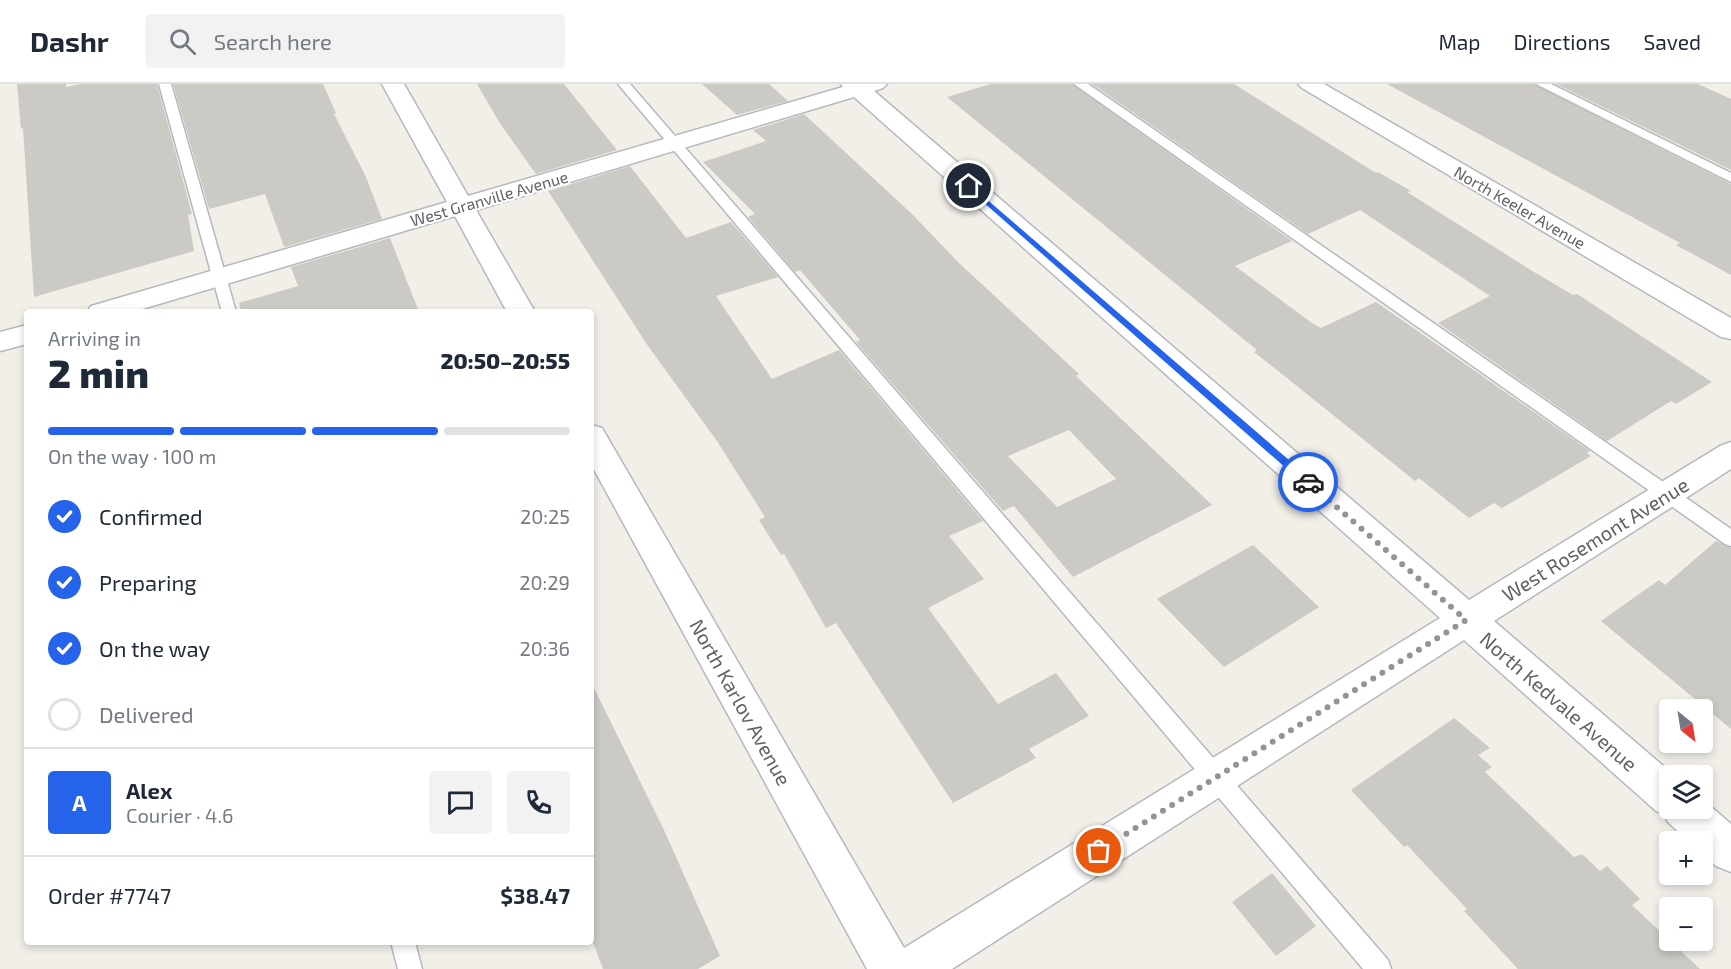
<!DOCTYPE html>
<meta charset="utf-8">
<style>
body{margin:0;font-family:"Exo 2",sans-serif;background:#f2f2f3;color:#1f2937;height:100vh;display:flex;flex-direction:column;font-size:22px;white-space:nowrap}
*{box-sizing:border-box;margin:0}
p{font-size:20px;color:#747a83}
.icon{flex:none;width:33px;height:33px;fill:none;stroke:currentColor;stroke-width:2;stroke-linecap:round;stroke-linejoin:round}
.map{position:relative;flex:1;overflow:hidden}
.side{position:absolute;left:24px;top:225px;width:570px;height:636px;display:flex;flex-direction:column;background:#fff;border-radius:6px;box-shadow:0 3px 9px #0003}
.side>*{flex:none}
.needle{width:39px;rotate:150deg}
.fabs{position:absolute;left:1659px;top:615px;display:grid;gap:12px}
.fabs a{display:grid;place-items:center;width:54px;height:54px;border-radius:6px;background:#fff;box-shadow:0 3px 9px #0003;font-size:30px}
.pin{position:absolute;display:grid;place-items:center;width:51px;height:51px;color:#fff;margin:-26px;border:3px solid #fff;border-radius:50%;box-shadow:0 2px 6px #0007}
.courier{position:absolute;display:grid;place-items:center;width:60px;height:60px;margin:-30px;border:4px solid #2563eb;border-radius:50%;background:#fff;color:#222;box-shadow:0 2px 8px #0007}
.head em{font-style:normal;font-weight:800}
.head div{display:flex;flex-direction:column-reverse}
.head{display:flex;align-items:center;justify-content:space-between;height:102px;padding:0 24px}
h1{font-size:39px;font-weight:800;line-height:45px}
.bar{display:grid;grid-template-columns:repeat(4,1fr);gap:9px 6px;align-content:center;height:72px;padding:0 24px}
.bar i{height:8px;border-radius:4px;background:#e0e1e3}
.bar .active{background:#2563eb}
.bar p{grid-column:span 4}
.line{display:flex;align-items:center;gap:15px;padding:0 24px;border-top:2px solid #e0e1e3}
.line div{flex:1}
.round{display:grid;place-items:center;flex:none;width:63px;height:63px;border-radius:6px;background:#f2f2f3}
ol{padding:0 24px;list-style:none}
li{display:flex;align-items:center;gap:18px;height:66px}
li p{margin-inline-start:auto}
li .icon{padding:6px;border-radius:50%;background:#2563eb;color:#fff;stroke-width:4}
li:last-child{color:#747a83}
li i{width:33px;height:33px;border:3px solid #e0e1e3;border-radius:50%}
header{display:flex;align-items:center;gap:36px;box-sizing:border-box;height:84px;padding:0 30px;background:#fff;border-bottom:2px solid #e0e1e3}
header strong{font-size:28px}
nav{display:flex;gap:33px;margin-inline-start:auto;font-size:21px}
.search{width:420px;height:54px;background:#f2f2f3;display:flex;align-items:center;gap:15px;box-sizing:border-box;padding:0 21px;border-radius:6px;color:#747a83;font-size:22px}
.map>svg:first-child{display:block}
</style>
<header>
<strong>Dashr</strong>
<div class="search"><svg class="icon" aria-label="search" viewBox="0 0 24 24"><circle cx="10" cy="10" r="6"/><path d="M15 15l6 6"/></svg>Search here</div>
<nav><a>Map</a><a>Directions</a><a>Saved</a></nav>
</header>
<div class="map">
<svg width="1731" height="885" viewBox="0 0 1731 885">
<rect width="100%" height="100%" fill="#f1efe8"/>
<!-- building -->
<g fill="#cccac5" fill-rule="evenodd">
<polygon points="17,0 66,0 66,3 81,0 157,0 192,130 188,131 194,167 34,213 23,44 21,45"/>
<polygon points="173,0 323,0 336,29 334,30 366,93 382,135 284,163 265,110 209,125"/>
<polygon points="477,0 564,0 617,66 536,90 499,38"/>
<polygon points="702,0 769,0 788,17 737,31"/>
<polygon points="991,0 1072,0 1292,157 1235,182 1312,239 1321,244 1376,218 1590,367 1587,369 1591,372 1502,424 1494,419 1469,434 1419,394 1415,397 1287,294 1254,268 1257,266 947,13"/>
<polygon points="1092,0 1234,0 1376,89 1378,88 1411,107 1407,108 1534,188 1573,211 1577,210 1712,298 1676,320 1671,317 1607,357 1438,239 1490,212 1360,126 1308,150"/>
<polygon points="1387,0 1534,0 1731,100 1731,191 1676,161 1680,159"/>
<polygon points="1556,0 1698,0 1731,15 1731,86"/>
<path d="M 804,30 L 912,130 L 960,180 L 1079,290 L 1076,292 L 1212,421 L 1073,493 L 1014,422 L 1003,427 L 856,258 L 860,256 L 800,186 L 795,188 L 748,133 L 755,130 L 703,78 L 766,57 L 753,46 ZM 1069,346 L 1116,395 L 1057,423 L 1008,372 Z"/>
<polygon points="630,82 686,154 731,138 778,193 716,212 772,295 839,266 983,437 949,452 984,495 928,524 998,620 1056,589 1089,632 1029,665 1036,674 953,719 836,539 826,544 784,470 781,471 759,436 765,433 717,357 648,262 548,107"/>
<polygon points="390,154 419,228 241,228 239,219 298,202 291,183"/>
<polygon points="1716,457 1731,464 1731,645 1601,537 1659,496 1665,501"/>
<polygon points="1253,461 1319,523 1224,583 1157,515"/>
<polygon points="591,598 664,746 720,872 698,885 603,885 591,853"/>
<polygon points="1454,634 1490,664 1478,671 1492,683 1485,688 1574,773 1582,770 1600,787 1607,782 1640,815 1632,821 1700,885 1518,885 1464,827 1467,825 1407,761 1404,763 1351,706"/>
<polygon points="1272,789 1316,842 1276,872 1232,818"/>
</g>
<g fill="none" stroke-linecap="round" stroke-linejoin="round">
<defs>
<g id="lane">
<polygon points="159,0 171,0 236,228 222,228"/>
<polygon points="618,0 630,0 1388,876 1391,885 1363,885"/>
<polygon points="1074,0 1088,0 1731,445 1731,462 1725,460"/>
<polygon points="1536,0 1551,0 1731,89 1731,98"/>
<polygon points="391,858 415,858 422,885 398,885"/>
</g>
<g id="street">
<polygon points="382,0 404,0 468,112 843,3 841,0 887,0 883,4 874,7 1469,516 1720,362 1731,358 1731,385 1494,537 1675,692 1670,692 1670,724 1702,724 1702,715 1731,740 1731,788 1716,782 1702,769 1702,758 1689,758 1668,738 1664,730 1656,727 1464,556 952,885 867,885 591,380 591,341 602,344 904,864 1440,534 854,13 476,126 535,228 507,228 455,132 132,228 87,228 91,222 447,118"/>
<polygon points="1298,0 1324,0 1731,234 1731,255 1721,253 1302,4"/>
<polygon points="27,241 27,260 0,267 0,248"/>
</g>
</defs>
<!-- lane casing -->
<use href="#lane" stroke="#b5b8bc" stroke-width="3"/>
<!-- street casing -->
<use href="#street" stroke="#b5b8bc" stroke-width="3"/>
<!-- lane -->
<use href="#lane" fill="#fff" fill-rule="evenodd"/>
<!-- street -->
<use href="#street" fill="#fff" fill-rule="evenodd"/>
</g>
<!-- route -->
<polygon fill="#2563eb" points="969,100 1311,395 1311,400 1304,400 966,103"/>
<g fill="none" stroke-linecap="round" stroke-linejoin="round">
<!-- done -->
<polyline stroke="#929495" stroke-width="6" stroke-dasharray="0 10.8" points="1099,767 1466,536 1308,398"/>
</g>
<g text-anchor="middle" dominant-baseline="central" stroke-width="4.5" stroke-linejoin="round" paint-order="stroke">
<!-- far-street labels -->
<g font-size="16" fill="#5f6368" stroke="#fff">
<text transform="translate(489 114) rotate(-16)">West Granville Avenue</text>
<text transform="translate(1520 123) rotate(30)">North Keeler Avenue</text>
</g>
<!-- street labels -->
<g font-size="20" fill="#5f6368" stroke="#fff">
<text transform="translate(1595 455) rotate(-32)">West Rosemont Avenue</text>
<text transform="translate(1559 617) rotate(41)">North Kedvale Avenue</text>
<text transform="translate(741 618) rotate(61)">North Karlov Avenue</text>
</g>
</g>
</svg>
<div class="fabs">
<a><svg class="needle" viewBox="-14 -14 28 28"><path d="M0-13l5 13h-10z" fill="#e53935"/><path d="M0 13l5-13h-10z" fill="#747a83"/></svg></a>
<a><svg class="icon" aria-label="layers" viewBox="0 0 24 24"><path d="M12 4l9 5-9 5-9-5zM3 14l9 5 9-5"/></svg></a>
<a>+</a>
<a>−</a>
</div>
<div class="pin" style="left:1099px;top:767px;background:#ea580c"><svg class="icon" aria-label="bag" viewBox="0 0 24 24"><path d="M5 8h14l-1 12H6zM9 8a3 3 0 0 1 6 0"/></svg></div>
<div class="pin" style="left:969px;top:102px;background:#1f2937"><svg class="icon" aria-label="home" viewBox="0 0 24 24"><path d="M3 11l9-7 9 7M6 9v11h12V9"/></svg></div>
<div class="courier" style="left:1308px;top:398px"><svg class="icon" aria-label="car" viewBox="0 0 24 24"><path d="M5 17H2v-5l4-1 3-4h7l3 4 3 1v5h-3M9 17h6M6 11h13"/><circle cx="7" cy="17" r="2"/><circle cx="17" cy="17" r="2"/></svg></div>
<section class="side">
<div class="head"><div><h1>2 min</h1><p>Arriving in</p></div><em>20:50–20:55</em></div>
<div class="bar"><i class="active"></i><i class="active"></i><i class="active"></i><i></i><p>On the way · 100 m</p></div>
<ol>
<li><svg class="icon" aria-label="check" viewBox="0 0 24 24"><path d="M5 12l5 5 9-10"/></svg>Confirmed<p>20:25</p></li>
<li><svg class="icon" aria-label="check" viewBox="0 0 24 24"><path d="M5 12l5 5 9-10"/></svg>Preparing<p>20:29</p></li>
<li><svg class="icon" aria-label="check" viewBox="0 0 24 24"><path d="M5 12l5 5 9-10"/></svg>On the way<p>20:36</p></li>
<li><i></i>Delivered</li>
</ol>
<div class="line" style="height:108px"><b class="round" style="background:#2563eb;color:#fff">A</b><div><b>Alex</b><p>Courier · 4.6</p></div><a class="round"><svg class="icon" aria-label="chat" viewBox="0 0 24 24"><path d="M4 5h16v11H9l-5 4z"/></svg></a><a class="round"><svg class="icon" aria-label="phone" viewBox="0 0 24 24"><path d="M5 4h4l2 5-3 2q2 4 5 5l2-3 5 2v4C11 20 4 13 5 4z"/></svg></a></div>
<div class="line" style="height:78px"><div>Order #7747</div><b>$38.47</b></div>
</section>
</div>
